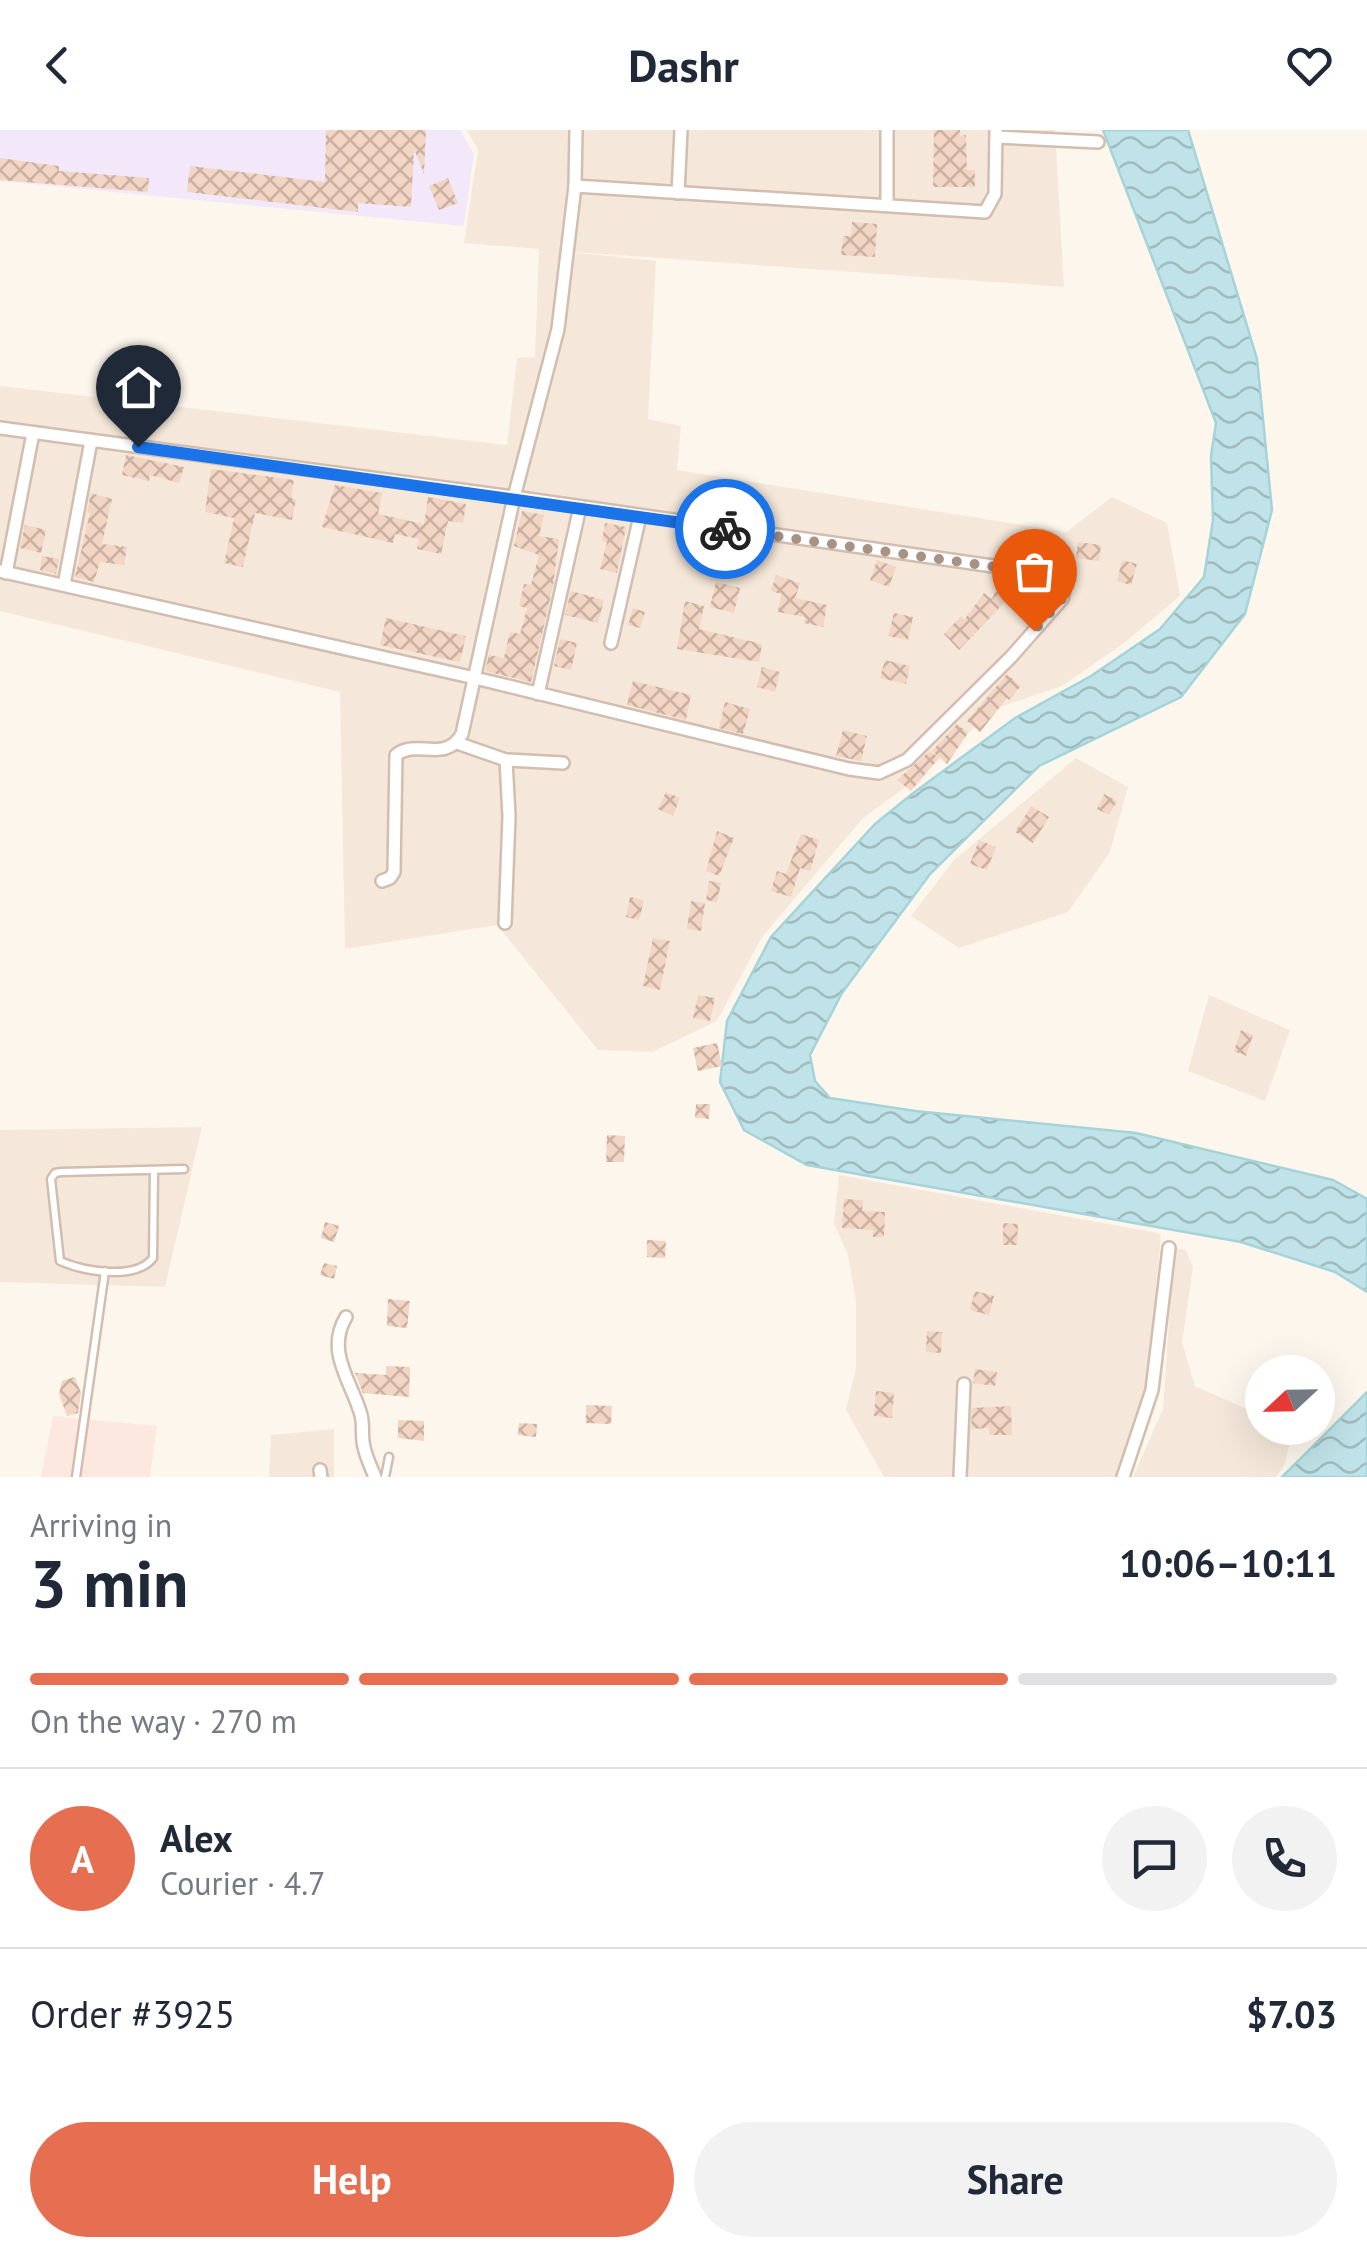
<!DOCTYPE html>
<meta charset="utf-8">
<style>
body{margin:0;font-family:"PT Sans",sans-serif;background:#f2f2f3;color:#1f2937;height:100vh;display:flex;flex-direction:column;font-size:38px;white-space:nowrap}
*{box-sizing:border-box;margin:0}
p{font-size:32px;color:#747a83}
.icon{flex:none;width:55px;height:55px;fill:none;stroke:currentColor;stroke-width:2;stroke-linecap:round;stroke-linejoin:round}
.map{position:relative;height:1347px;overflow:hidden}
.drawer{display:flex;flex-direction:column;background:#fff;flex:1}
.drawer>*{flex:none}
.needle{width:65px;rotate:248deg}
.buttons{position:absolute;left:1245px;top:1225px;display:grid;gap:20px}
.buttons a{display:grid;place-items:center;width:90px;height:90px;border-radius:50%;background:#fff;box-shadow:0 10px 40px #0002;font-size:50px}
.pin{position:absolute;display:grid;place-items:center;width:85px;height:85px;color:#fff;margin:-102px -42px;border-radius:50% 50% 50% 0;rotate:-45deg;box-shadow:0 0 10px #0007}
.pin .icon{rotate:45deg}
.courier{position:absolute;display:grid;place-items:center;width:100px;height:100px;margin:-50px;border:8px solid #1a73e8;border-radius:50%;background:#fff;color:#222;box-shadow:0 2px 12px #0007}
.head em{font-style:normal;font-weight:700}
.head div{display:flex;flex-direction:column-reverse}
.head{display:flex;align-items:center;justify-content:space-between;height:170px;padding:0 30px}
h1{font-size:65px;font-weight:700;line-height:75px}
.bar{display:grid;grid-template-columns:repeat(4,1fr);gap:15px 10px;align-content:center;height:120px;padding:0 30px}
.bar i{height:12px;border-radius:8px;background:#e0e1e3}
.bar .active{background:#e76f51}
.bar p{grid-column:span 4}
.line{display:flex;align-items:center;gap:25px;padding:0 30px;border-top:2px solid #e0e1e3}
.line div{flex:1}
.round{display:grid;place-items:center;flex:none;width:105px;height:105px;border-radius:52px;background:#f2f2f3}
.cta{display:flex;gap:20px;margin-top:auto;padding:20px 30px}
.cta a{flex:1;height:115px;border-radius:60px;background:#e76f51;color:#fff;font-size:40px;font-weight:700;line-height:115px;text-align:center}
.cta a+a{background:#f2f2f3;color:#1f2937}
header{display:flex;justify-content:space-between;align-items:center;height:130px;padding:0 30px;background:#fff;font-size:45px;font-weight:700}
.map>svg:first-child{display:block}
</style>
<header><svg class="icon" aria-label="back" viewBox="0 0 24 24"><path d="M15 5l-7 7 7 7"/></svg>Dashr<svg class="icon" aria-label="heart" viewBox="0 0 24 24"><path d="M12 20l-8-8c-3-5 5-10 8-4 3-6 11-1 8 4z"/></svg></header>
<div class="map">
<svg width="1367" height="1347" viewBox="0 0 1367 1347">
<defs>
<pattern id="water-waves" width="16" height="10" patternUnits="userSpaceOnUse" patternTransform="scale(2.5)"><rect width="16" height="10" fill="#bfe3e8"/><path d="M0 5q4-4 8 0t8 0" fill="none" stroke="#a0bbbe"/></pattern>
<pattern id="building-cross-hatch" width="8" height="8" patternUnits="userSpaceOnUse" patternTransform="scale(2.5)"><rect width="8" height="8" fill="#f3d5c3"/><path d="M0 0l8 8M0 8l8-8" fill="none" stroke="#cab0a1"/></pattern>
</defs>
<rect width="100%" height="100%" fill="#fdf6ec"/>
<!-- residential -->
<g fill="#f5e8da">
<polygon points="467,0 1055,0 1064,157 561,121 656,131 648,289 681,296 677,340 1066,402 1112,367 1167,393 1180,466 1124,513 1062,556 995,579 922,645 863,688 762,807 717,891 652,922 598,920 497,795 345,819 340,562 0,481 0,256 507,315 517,228 535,227 539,119 464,113 478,20"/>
<polygon points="1076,628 1128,657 1110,722 1068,782 959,818 911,786 954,730"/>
<polygon points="1209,865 1290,900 1265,971 1188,941"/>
<polygon points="202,997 165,1157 0,1152 0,1000"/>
<polygon points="839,1045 1158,1103 1161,1107 1147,1255 1116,1347 884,1347 846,1280 856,1238 856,1172 848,1125 834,1093"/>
<polygon points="1174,1118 1186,1120 1193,1137 1182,1212 1195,1256 1262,1286 1262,1298 1284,1298 1292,1302 1285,1334 1276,1347 1133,1347 1163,1279"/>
<polygon points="334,1299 334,1347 269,1347 271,1305"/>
</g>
<!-- commercial -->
<polygon fill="#fde8e0" points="53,1286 157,1296 150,1347 41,1347"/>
<!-- education -->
<polygon fill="#f3e8fa" points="0,0 460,0 474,24 464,96 0,51"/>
<!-- water -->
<g fill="url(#water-waves)" stroke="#a5d3da" stroke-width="2.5">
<polygon points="1103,0 1188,0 1257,229 1272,380 1245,484 1181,567 1039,636 930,744 842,863 810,925 815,951 830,968 915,981 1136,1003 1333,1050 1367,1069 1367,1162 1335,1142 1241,1112 807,1035 744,1000 720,952 727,891 771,807 875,694 912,664 1015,588 1091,546 1160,499 1204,447 1213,390 1211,326 1216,293"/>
<polygon points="1367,1262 1367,1347 1282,1347"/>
</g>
<!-- building -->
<g fill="url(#building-cross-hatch)">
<polygon points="326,0 426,0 424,44 414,19 411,77 358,73 358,82 187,62 190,36 325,52"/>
<polygon points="934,0 960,0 960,6 966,5 967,40 975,40 975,57 933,57"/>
<polygon points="0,28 59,36 59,41 149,48 148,62 0,50"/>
<polygon points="448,48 458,73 439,80 429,56"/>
<polygon points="852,92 877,94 875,127 841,125 843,106 851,106"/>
<polygon points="126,325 184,337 179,353 150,345 149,351 122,345"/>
<polygon points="211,339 294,350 291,368 296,370 292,390 255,383 243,437 224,433 234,388 205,382"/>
<polygon points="335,355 382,363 378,384 424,394 428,367 466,374 463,393 448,391 441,424 417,419 419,409 395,404 393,413 322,397"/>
<polygon points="91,363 112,369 102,414 127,417 124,435 100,432 94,452 75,447 90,383 87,382"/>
<polygon points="522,381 544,385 539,406 559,409 553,456 531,552 485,541 489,525 504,528 510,502 520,504 527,478 519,476 524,454 531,455 539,425 514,416"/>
<polygon points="605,393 626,397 617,443 600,439 607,412 602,411"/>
<polygon points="25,395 46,400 41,423 20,418"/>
<polygon points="1078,412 1101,415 1099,431 1076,428"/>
<polygon points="42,426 59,429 56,444 40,440"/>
<polygon points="877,430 896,437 889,457 870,450"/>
<polygon points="1122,430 1137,434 1131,455 1117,451"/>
<polygon points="776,445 800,453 795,468 827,475 823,497 804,493 805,487 778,482 781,464 771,461"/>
<polygon points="1000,451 1012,457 1005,472 959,520 944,504 961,486 964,490 984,463 992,469"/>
<polygon points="716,452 740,458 734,483 710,477"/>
<polygon points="571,461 604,470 598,493 565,485"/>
<polygon points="685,471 704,476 699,499 762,514 759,532 677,519"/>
<polygon points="633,478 645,482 640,498 628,495"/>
<polygon points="894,483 913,487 908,510 888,506"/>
<polygon points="386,488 466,506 460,532 380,515"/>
<polygon points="560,509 577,513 571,540 554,536"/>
<polygon points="885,530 910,536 906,554 880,548"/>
<polygon points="762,537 780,542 775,562 757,557"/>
<polygon points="1007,544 1021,556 1009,570 1007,568 980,602 967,591"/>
<polygon points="633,551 691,565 686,590 627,575"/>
<polygon points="725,572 750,579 743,604 719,598"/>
<polygon points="957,594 968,603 947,634 932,621"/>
<polygon points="843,600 867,606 861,631 836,626"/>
<polygon points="930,621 939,628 911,661 897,650"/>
<polygon points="666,662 680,668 673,686 658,679"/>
<polygon points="1104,664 1117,671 1109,685 1097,679"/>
<polygon points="1031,676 1049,687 1033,713 1015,702"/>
<polygon points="717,701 734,708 719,746 706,741"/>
<polygon points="801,704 819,710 810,741 800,738 791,767 771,761 777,741 786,744"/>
<polygon points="979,710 996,717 987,740 970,734"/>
<polygon points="709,751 721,753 717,772 706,770"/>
<polygon points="630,767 644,770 639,790 626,787"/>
<polygon points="691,771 705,773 701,801 687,799"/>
<polygon points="653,808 670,811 660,860 643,856"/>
<polygon points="698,865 715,868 710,891 693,888"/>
<polygon points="1241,900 1253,905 1246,926 1234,921"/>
<polygon points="717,913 722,936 698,941 693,918"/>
<polygon points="696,974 710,974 709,989 695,988"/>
<polygon points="607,1005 625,1006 624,1032 606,1032"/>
<polygon points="844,1069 863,1070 862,1081 885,1082 884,1107 873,1107 873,1100 842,1098"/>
<polygon points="325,1092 339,1096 334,1112 321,1108"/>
<polygon points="1003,1093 1018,1094 1017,1115 1003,1115"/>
<polygon points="647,1110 666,1111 665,1128 647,1127"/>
<polygon points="324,1133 337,1136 334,1149 320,1145"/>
<polygon points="975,1161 994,1166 989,1185 970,1180"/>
<polygon points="388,1169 410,1171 407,1198 387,1196"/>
<polygon points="927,1201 942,1202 941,1223 926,1222"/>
<polygon points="386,1236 410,1237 409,1267 363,1263 355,1243 386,1245"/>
<polygon points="975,1239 997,1242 995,1256 973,1253"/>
<polygon points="75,1247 81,1263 78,1283 67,1286 59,1264 62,1251"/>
<polygon points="876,1261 894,1263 892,1288 874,1286"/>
<polygon points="586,1275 612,1276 611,1294 586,1293"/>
<polygon points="1011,1276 1012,1305 989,1305 989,1298 971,1299 972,1278"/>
<polygon points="398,1290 424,1291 424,1311 398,1308"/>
<polygon points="519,1293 537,1294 536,1307 518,1305"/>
</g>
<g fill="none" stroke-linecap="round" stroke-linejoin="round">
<defs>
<g id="service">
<path d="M 154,1040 L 153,1128 C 135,1151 83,1141 60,1131 L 51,1049 L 55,1043 L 61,1042 L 184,1039"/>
<polyline points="76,1347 105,1141"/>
<polyline points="385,1347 389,1327"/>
</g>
<g id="minor">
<polyline points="887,0 887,74"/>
<polyline points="997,7 1098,12"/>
<polyline points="575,56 985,82 995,64 996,0"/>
<polyline points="678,63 681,0"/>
<polyline points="0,298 514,367 1048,444 1060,450 1064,460 1062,469 1011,527 907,630 879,643 849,639 475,548 0,441"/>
<polyline points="6,443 33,303"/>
<polyline points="64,455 91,311"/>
<polyline points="611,513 640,386"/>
<polyline points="538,564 580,377"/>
<polyline points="457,613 506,630 563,633"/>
<path d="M 382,751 L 390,748 L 394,742 L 396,625 C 417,608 445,634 462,604 L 514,367 L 558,199 L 575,56 L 576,0"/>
<polyline points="505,793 509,686 506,630"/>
<path d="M 346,1187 C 325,1222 352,1252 361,1285 C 364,1296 361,1306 364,1317 C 366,1327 371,1337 375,1347"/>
<polyline points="320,1340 321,1347"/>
<polyline points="960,1347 964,1254"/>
<polyline points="1123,1347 1152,1260 1169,1118"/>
</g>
</defs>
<!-- service casing -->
<use href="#service" stroke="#d1beb0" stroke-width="11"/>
<!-- minor casing -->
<use href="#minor" stroke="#d1beb0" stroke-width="16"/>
<!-- service -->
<use href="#service" stroke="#fff" stroke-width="6"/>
<!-- minor -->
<use href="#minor" stroke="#fff" stroke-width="11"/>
</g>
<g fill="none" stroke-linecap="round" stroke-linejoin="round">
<!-- done -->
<polyline stroke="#a89285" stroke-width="10" stroke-dasharray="0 18" points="725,399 1053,445 1063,455 1062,469 1034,501"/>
<!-- route -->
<polyline stroke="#1a73e8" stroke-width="12" points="138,317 725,399"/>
</g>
</svg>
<div class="buttons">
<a><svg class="needle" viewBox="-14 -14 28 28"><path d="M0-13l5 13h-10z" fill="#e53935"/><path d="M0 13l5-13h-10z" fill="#747a83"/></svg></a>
</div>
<div class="pin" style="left:1034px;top:501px;background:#ea580c"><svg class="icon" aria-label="bag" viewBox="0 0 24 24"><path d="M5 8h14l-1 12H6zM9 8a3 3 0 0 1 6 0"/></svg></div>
<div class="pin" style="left:138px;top:317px;background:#1f2937"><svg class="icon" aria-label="home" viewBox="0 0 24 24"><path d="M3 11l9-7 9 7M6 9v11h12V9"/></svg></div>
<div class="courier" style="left:725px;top:399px"><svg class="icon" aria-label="bike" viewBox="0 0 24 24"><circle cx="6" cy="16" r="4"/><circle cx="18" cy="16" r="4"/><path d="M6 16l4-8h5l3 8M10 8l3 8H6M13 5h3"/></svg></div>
</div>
<section class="drawer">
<div class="head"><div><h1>3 min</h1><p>Arriving in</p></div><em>10:06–10:11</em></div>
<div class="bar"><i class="active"></i><i class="active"></i><i class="active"></i><i></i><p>On the way · 270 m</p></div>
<div class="line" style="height:180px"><b class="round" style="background:#e76f51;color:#fff">A</b><div><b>Alex</b><p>Courier · 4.7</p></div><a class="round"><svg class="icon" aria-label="chat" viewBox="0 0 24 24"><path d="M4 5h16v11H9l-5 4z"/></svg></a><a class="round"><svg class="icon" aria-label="phone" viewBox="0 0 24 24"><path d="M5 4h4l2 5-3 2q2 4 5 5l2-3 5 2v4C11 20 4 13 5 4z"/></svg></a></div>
<div class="line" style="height:130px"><div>Order #3925</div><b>$7.03</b></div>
<div class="cta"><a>Help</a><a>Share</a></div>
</section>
